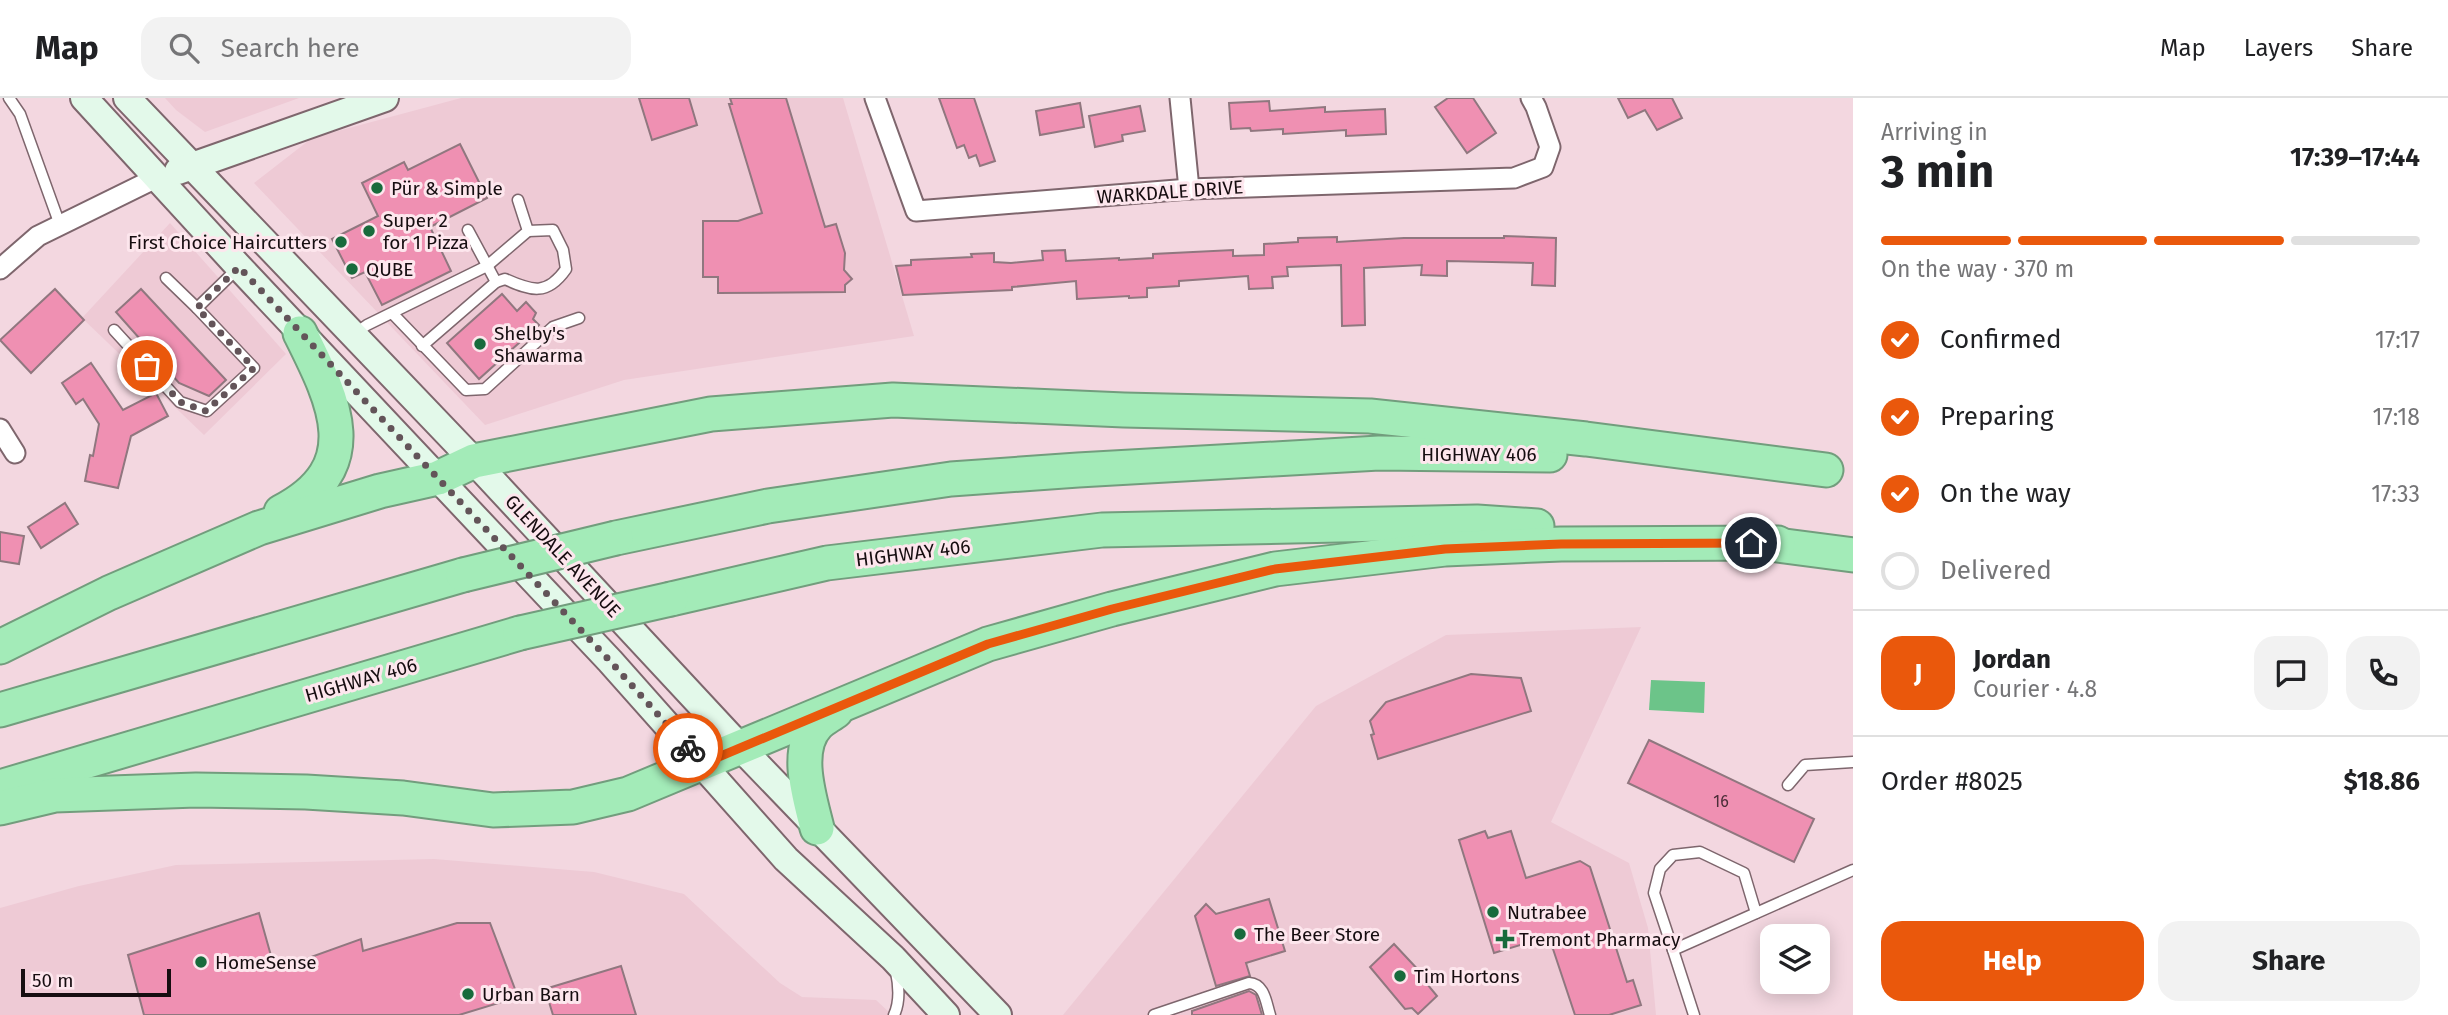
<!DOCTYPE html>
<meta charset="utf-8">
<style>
body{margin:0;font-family:"Fira Sans",sans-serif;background:#f2f2f2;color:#202124;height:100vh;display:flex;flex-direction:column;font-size:26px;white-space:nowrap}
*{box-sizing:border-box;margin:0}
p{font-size:23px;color:#757577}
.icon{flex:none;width:38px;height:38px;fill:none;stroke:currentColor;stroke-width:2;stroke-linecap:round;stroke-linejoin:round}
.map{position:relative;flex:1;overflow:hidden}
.sheet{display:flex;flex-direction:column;background:#fff;width:595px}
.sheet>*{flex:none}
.fabs{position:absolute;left:1760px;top:826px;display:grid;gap:14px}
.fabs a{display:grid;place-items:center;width:70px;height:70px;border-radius:14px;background:#fff;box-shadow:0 4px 18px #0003;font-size:35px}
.scale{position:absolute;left:21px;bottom:18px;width:150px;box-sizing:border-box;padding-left:7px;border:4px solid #160d10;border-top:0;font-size:19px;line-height:24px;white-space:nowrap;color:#160d10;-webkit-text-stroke:5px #fde6ed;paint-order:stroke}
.pin{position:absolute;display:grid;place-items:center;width:60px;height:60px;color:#fff;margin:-30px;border:4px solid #fff;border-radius:50%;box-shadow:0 2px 7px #0007}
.courier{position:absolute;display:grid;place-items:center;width:70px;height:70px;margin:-35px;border:5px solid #ea580c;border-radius:50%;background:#fff;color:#222;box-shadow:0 2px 9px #0007}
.overview em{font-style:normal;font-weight:700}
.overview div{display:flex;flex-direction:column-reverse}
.overview{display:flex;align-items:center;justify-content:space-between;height:119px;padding:0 28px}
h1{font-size:46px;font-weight:700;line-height:52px}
.bar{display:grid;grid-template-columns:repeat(4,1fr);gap:10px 7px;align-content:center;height:84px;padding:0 28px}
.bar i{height:9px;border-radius:5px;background:#e0e0e0}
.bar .active{background:#ea580c}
.bar p{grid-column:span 4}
.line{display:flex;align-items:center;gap:18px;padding:0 28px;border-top:2px solid #e0e0e0}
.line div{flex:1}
.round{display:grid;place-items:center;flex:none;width:74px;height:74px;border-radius:21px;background:#f2f2f2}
ol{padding:0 28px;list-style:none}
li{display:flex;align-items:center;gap:21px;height:77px}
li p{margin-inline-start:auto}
li .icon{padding:7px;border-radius:50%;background:#ea580c;color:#fff;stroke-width:4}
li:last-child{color:#757577}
li i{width:38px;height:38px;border:4px solid #e0e0e0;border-radius:50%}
.primary-button{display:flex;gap:14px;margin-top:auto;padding:14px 28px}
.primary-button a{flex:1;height:80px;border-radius:21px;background:#ea580c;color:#fff;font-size:28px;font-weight:700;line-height:80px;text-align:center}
.primary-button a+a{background:#f2f2f2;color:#202124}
header{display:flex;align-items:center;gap:42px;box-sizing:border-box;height:98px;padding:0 35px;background:#fff;border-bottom:2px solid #e0e0e0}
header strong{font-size:33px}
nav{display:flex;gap:38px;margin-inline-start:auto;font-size:24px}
.search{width:490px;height:63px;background:#f2f2f2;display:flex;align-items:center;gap:18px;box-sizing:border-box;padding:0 24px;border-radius:21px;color:#757577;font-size:26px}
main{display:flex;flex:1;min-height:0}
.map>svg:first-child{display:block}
</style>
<header>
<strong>Map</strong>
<div class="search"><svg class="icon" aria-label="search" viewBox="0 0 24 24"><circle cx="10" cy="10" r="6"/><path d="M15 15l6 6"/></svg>Search here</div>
<nav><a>Map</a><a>Layers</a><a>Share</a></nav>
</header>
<main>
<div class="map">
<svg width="1853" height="917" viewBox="0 0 1853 917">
<rect width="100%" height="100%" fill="#f3d7e0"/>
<!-- built -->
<g fill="#eecad5">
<polygon points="165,0 299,0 205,34 176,12"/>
<polygon points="461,0 843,0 914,238 624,282 485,327 254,85 312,40"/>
<polygon points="170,125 286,256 204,337 82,220"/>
<polygon points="1641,529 1551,724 1629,765 1648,830 1656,917 1063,917 1316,608 1446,537"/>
<polygon points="434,761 594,774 684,796 780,885 802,899 876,902 892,917 0,917 0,810 79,788 176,767"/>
</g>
<!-- water -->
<polygon fill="#6cc489" points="1651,582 1705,584 1704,615 1649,612"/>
<!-- building -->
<g fill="#ef90b2" stroke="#90777f" stroke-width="2">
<polygon points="639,0 689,0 697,27 652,42"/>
<polygon points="730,0 786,0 825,129 836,126 845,155 844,172 852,181 845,187 845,194 718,195 718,179 703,179 703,123 738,123 762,115 729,6 732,6"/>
<polygon points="939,0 974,0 995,63 980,68 976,57 969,60 964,47 957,50"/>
<polygon points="1448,0 1473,0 1496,35 1467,55 1435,9"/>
<polygon points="1618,0 1672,0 1682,20 1657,32 1645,12 1628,20"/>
<polygon points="1269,3 1270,13 1325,9 1325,14 1385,11 1386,36 1346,38 1346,32 1283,36 1283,31 1251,33 1250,30 1231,31 1229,5"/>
<polygon points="1080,5 1084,29 1040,37 1036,13"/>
<polygon points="1140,8 1145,33 1122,37 1123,43 1095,49 1089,18"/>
<polygon points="460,46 487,100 430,129 451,173 382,207 365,174 352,180 332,141 378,118 362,85 404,64 408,72"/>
<polygon points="1504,138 1556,140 1555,188 1532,187 1533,165 1447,163 1447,178 1421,177 1422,167 1364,170 1365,227 1342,228 1341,167 1287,169 1288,178 1272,179 1273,190 1249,191 1248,178 1179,183 1179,188 1147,190 1147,199 1129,200 1129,198 1077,201 1076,183 1012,189 1012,192 903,197 896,168 911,167 911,162 972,159 971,156 994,155 994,164 1011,165 1043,162 1042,153 1065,152 1066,163 1119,160 1119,162 1153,160 1153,156 1233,152 1233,158 1264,157 1264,146 1298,144 1298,140 1337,139 1337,144 1404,140 1504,140"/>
<polygon points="55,191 84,222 31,275 0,242"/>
<polygon points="141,191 226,282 209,298 179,285 116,214"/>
<polygon points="502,196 517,213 526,204 536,215 533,221 539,227 479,281 447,245"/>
<polygon points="91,265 123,312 156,295 168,318 131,338 118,390 85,383 90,357 93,358 99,326 83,301 76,306 62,285"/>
<polygon points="65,405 78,426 41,450 28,429"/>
<polygon points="0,434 24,438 19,466 0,463"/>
<polygon points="1471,576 1521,580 1531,613 1378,661 1371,637 1374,636 1370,623 1386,604"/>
<polygon points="1649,642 1814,721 1794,764 1628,685"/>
<polygon points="1485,733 1488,740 1511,733 1526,780 1580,763 1590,769 1627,884 1633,882 1641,907 1609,917 1575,917 1553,851 1540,841 1494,855 1459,742"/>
<polygon points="1269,801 1285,853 1246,865 1250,878 1216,888 1195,818 1206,806 1216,816"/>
<polygon points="259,815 275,872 361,841 363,853 457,825 490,825 518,899 459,917 144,917 128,857"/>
<polygon points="1394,846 1422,876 1422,880 1437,898 1418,916 1412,910 1405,911 1370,869"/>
<polygon points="621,868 636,917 553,917 545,891"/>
<polygon points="1249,893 1256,897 1262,917 1192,917 1192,913"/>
</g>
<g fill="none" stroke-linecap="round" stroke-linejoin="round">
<defs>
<g id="lane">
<polyline points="9,0 20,16 60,127"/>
<polyline points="468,132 496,184"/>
<polyline points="166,180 197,210 238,170"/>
<polyline points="393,216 466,292 485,291 553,229 579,220"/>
<polyline points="114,232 180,304 207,313 254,270 197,210"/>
<polyline points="354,236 367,227 487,168 528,133 518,102"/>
<path d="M 422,248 L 496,184 L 505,181 C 532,193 547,198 566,171 L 563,152 L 553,132 L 528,133"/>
<polyline points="1788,687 1805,667 1853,664"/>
<polyline points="1673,852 1654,795 1660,771 1673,757 1700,754 1744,775 1756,815"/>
<path d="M 894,917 C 900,904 899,888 896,874"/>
<path d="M 1154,917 L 1249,885 C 1265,886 1266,905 1270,917"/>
<polyline points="1694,917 1673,852 1853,772"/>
</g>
<g id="street">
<polyline points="875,0 916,113 1189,91 1514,80 1543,69 1550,49 1536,9 1531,0"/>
<polyline points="1180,0 1189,91"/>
<polyline points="0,171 38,138 156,80"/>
<polyline points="0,331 15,355"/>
</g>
<g id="secondary">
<polyline points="84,0 239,169 610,563 786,761 893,860 946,917"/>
<polyline points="127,0 474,363 740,649 998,917"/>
<polyline points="178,73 385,0"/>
</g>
<g id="highway">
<path d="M 281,414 C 368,369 334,303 300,235"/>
<polyline points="616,440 768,408 951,381 1078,372 1379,355 1550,357"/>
<polyline points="1755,444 1853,457"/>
<polyline points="671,501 827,465 1102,432 1477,424 1537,428"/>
<polyline points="0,549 109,495 259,430 380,393 438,380 474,363 711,316 893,302 1124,312 1370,318 1586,341 1826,372"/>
<polyline points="0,612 463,477"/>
<polyline points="0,689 520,535"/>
<polyline points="0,710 55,697 196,692 306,694 403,700 493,712 573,709 628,696 988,546 1112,511 1275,471 1445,451 1561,446 1778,445"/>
<path d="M 817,730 C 810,701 793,651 818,626 C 823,621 831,617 836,613"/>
</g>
</defs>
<!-- lane casing -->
<use href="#lane" stroke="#7e666d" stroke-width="13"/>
<!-- street casing -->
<use href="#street" stroke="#7e666d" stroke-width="23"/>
<!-- secondary casing -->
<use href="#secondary" stroke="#7e666d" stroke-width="30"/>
<!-- highway casing -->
<use href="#highway" stroke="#729d7d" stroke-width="37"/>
<!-- lane -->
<use href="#lane" stroke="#fff" stroke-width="10"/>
<!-- street -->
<use href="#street" stroke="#fff" stroke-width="19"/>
<!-- secondary -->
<use href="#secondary" stroke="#e3f9ea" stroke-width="26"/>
<!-- highway -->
<use href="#highway" stroke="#a3ebb8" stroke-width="33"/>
<defs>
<g id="highway-bridge">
<polyline points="463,477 616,440"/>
<polyline points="520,535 671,501"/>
</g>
</defs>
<!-- highway-bridge casing -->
<use href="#highway-bridge" stroke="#729d7d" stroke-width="37" stroke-linecap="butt"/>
<!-- highway-bridge -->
<use href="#highway-bridge" stroke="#a3ebb8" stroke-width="33"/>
</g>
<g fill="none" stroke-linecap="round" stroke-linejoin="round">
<!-- done -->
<polyline stroke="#635459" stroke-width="7" stroke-dasharray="0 12.6" points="147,268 180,304 206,313 254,270 197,210 239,169 610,563 688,650"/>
<!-- route -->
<polyline stroke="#ea580c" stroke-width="9" points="688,650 702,666 988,546 1112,511 1275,471 1445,451 1561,446 1751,445"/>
</g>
<!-- markers -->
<g fill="#186b3c" stroke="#fde6ed" stroke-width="2.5">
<circle cx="377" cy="90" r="7"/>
<circle cx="369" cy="133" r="7"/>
<circle cx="341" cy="144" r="7"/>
<circle cx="352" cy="171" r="7"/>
<circle cx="480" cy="246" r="7"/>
<circle cx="1493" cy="814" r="7"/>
<circle cx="1240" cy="836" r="7"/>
<path d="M1501.5 830.5h7v7h7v7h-7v7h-7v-7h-7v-7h7z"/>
<circle cx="201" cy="864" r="7"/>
<circle cx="1400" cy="878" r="7"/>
<circle cx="468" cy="896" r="7"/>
</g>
<g text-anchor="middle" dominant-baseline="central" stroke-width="6" stroke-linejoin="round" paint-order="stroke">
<!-- number labels -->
<g font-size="16" fill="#4c2e38">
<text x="1721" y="703">16</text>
</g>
<!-- poi labels -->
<g font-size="19" fill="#160d10" stroke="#fde6ed" text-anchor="start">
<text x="391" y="90">Pür &amp; Simple</text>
<text x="383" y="122">Super 2<tspan x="383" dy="22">for 1 Pizza</tspan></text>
<text x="327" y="144" text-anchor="end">First Choice Haircutters</text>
<text x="366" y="171">QUBE</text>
<text x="494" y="235">Shelby's<tspan x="494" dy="22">Shawarma</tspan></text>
<text x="1507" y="814">Nutrabee</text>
<text x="1254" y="836">The Beer Store</text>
<text x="1519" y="841">Tremont Pharmacy</text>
<text x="215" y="864">HomeSense</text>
<text x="1414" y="878">Tim Hortons</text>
<text x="482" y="896">Urban Barn</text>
</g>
<!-- street labels -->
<g font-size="19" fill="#160d10" stroke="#fde6ed">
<text transform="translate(1170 94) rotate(-4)">WARKDALE DRIVE</text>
<text x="1479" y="356">HIGHWAY 406</text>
<text transform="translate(913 455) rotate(-7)">HIGHWAY 406</text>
<text transform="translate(563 458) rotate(47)">GLENDALE AVENUE</text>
<text transform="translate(361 582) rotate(-16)">HIGHWAY 406</text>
</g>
</g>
</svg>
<div class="fabs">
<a><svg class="icon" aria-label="layers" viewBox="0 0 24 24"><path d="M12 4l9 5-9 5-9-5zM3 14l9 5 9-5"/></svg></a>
</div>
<div class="scale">50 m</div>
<div class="pin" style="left:147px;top:268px;background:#ea580c"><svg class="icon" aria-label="bag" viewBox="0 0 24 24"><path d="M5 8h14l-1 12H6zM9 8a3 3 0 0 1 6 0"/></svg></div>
<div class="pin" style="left:1751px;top:445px;background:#1f2937"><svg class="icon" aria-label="home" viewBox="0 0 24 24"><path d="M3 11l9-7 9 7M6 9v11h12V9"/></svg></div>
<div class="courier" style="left:688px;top:650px"><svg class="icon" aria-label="bike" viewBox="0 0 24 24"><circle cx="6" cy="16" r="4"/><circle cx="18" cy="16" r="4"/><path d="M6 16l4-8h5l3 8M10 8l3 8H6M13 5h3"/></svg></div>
</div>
<section class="sheet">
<div class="overview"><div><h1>3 min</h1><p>Arriving in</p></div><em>17:39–17:44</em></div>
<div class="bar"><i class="active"></i><i class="active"></i><i class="active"></i><i></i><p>On the way · 370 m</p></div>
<ol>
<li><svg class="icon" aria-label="check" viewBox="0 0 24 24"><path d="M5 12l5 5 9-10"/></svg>Confirmed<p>17:17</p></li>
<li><svg class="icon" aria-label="check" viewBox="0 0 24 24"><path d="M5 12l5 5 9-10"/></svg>Preparing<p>17:18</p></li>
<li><svg class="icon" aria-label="check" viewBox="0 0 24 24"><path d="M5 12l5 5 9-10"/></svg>On the way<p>17:33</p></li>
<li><i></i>Delivered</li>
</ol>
<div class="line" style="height:126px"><b class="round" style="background:#ea580c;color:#fff">J</b><div><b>Jordan</b><p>Courier · 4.8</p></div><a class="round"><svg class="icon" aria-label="chat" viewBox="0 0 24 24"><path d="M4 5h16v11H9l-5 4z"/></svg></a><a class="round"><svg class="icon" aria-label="phone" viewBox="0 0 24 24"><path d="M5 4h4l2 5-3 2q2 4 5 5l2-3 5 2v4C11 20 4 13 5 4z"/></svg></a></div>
<div class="line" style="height:91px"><div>Order #8025</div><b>$18.86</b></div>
<div class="primary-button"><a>Help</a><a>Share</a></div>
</section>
</main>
